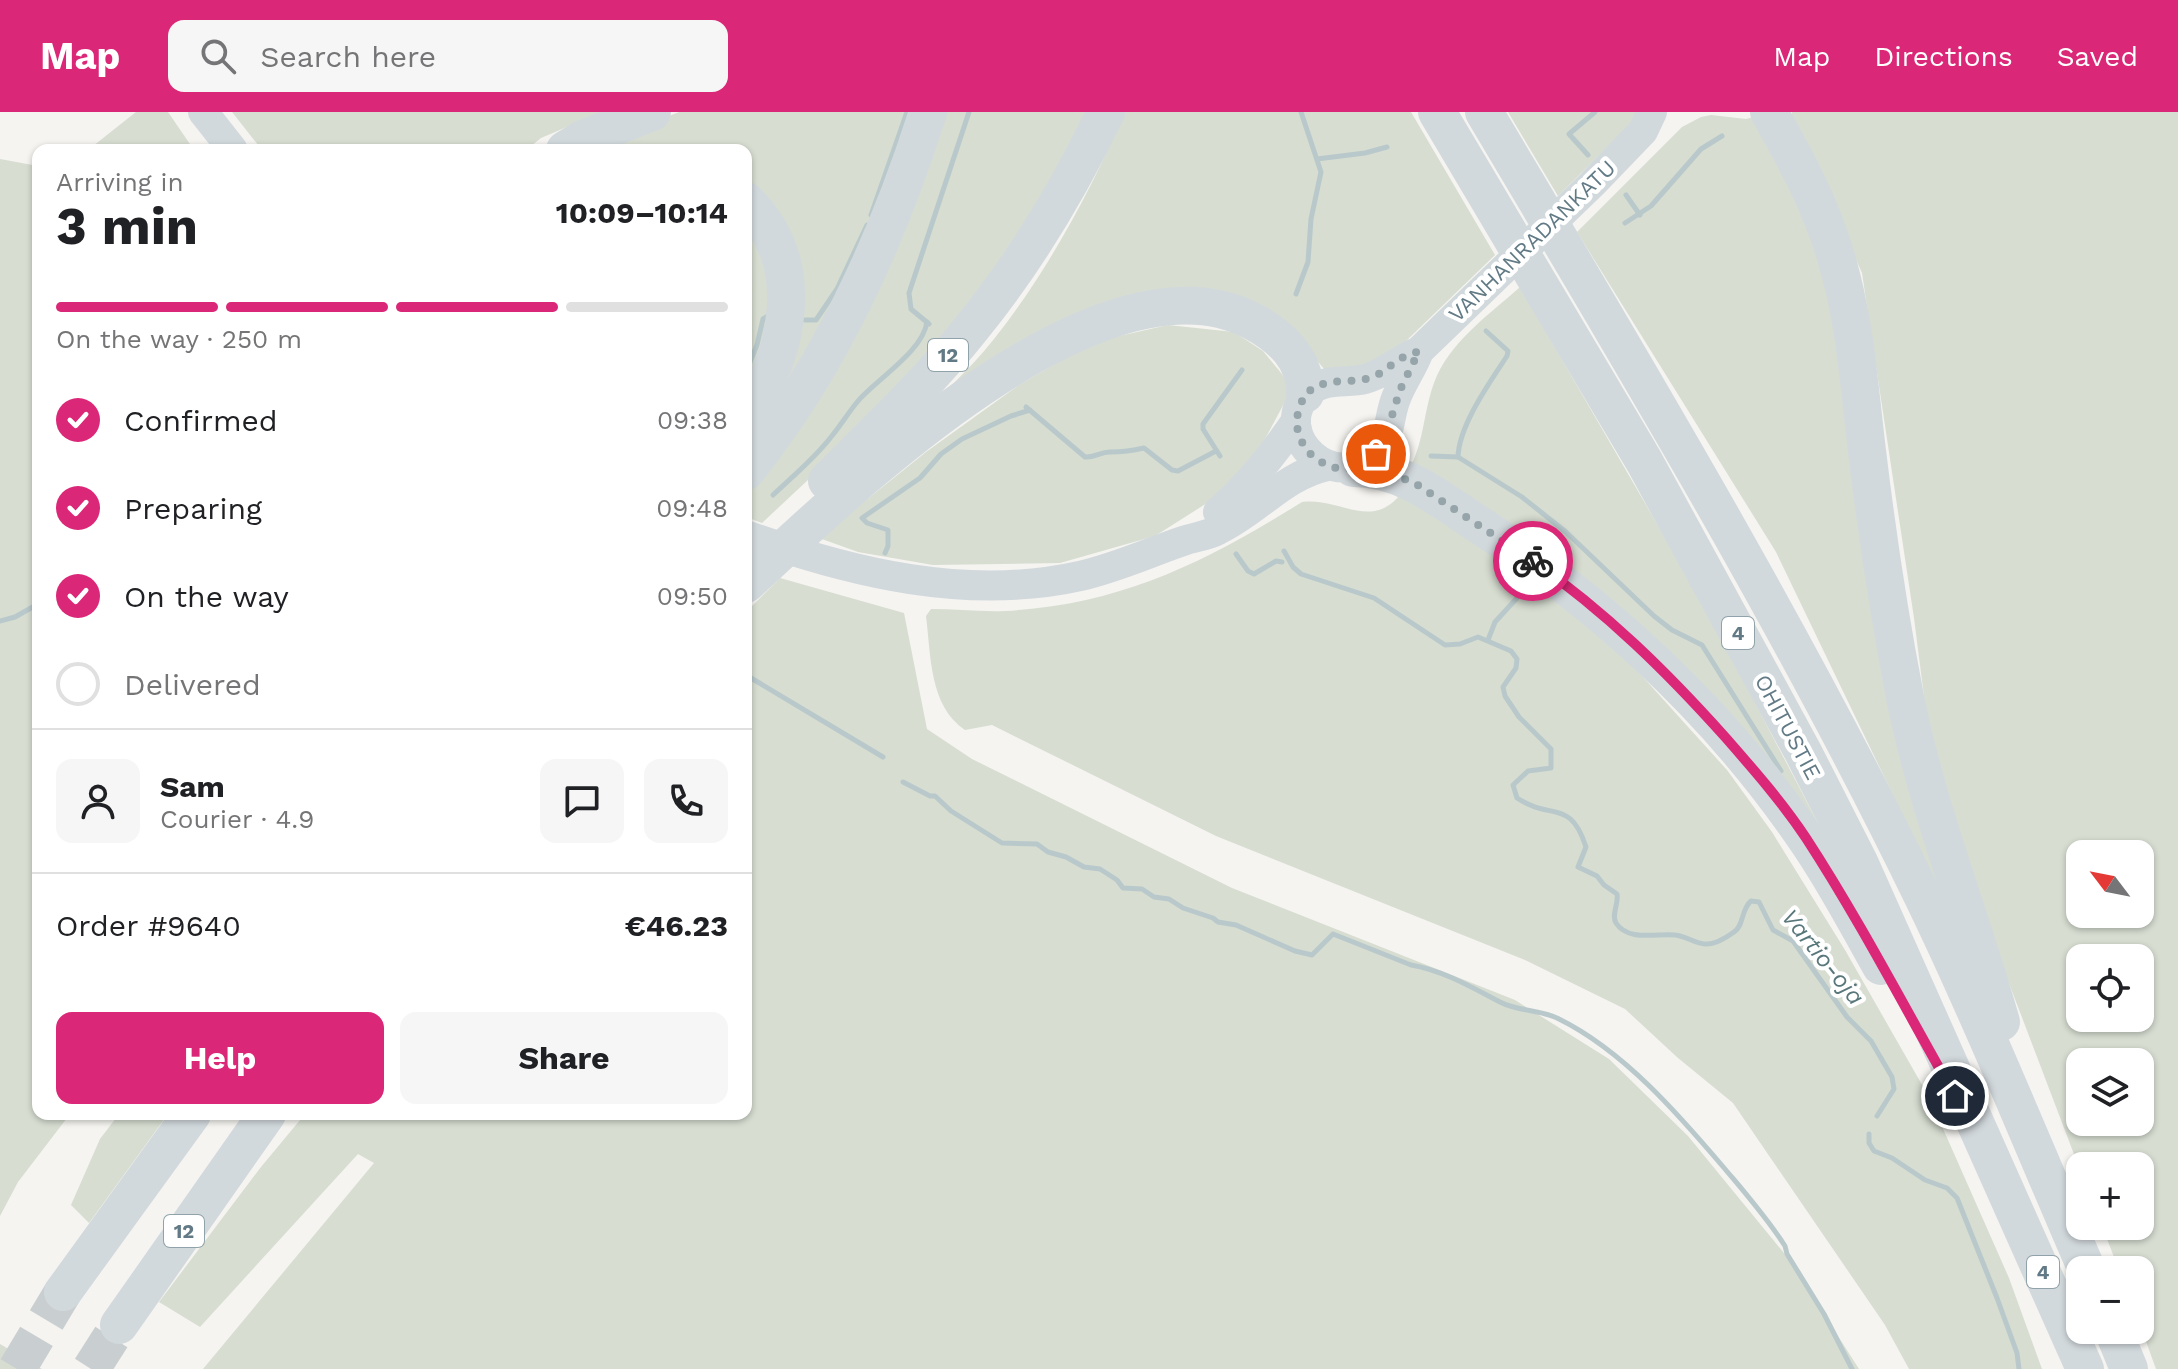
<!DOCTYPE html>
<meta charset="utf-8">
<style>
body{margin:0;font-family:"Work Sans",sans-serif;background:#f6f6f6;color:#202124;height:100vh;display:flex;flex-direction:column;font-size:30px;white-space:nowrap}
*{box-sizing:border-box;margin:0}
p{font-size:26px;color:#757577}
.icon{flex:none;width:44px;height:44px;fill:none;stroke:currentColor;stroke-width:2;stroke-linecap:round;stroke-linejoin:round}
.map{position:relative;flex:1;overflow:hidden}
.sheet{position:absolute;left:32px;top:32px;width:720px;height:976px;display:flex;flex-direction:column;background:#fff;border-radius:16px;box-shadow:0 2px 6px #0004}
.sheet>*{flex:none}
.needle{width:52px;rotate:302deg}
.tools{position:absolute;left:2066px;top:728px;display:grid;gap:16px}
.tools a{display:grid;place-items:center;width:88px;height:88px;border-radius:16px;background:#fff;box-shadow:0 2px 6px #0004;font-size:40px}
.pin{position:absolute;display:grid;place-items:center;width:68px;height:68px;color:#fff;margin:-34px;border:4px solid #fff;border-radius:50%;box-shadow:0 2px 8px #0007}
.courier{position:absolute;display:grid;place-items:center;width:80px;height:80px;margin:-40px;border:6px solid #db2777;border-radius:50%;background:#fff;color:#222;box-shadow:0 2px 10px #0007}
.head em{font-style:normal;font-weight:700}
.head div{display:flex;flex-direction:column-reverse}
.head{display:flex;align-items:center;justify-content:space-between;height:136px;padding:0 24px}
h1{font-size:52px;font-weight:700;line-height:60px}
.bar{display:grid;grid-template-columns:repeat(4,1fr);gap:12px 8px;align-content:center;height:96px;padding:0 24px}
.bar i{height:10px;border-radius:6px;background:#e0e0e0}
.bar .current{background:#db2777}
.bar p{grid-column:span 4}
.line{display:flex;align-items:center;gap:20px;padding:0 24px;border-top:2px solid #e0e0e0}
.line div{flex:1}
.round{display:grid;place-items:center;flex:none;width:84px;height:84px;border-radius:16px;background:#f6f6f6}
ol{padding:0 24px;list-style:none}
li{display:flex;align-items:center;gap:24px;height:88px}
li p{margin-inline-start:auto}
li .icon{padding:8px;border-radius:50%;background:#db2777;color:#fff;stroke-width:4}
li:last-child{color:#757577}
li i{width:44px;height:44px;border:4px solid #e0e0e0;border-radius:50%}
.cta{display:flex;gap:16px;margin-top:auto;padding:16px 24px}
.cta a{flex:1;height:92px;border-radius:16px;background:#db2777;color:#fff;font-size:32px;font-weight:700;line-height:92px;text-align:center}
.cta a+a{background:#f6f6f6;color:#202124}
header{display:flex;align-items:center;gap:48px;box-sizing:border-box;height:112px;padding:0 40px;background:#db2777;color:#fff}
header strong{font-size:38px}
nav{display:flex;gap:44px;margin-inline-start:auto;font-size:28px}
.search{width:560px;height:72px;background:#f6f6f6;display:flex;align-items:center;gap:20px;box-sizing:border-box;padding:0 28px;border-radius:16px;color:#757577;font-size:30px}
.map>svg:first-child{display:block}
</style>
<header>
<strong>Map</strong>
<div class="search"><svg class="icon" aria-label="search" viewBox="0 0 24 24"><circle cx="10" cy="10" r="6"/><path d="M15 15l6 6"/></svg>Search here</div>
<nav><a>Map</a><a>Directions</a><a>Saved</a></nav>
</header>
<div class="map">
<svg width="2178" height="1257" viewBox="0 0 2178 1257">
<rect width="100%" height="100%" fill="#f5f4f0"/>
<!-- green -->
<g fill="#d7ddd1" fill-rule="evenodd">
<polygon points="136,0 168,0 194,38 88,38"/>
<polygon points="232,0 602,0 541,26 526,38 262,38"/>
<polygon points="679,0 914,0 867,130 786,275 799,231 746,77 746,38 669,38 660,35 587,38"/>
<polygon points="941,0 1087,0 1054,69 995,163 871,309 762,411 746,405 746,382 769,356"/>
<path d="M 1125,0 L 1411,0 L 1495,143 L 1405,230 L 1366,253 L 1325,258 L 1287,213 L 1251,192 L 1194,175 L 1124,187 L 909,315 C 937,286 969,259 994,227 C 1048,159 1090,80 1125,0 Z"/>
<polygon points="1508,0 1643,0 1558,84"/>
<path d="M 1792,0 L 2178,0 L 2178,1257 L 2156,1257 L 2140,1213 L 2140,1158 L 2119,1158 L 2102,1114 L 2140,1114 L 2140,1054 L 2080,1054 L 2080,1058 L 1991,824 L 1928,616 L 1914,506 L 1862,161 L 1791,4 ZM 2080,742 L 2140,742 L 2140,802 L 2080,802 ZM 2080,846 L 2140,846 L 2140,906 L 2080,906 ZM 2080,950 L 2140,950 L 2140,1010 L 2080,1010 Z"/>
<polygon points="1711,3 1746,7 1761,3 1815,112 1967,832 1917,733 1776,440 1577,120 1682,15 1701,5"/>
<polygon points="0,47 38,54 38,1002 70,1002 18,1070 0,1104"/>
<path d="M 746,110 C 753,125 763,140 768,156 C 777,184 756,253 746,281 Z"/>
<path d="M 1520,175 L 1701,488 L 1841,755 L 1798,698 L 1411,354 C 1424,328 1424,298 1434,271 C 1449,230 1489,203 1520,175 Z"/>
<polygon points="1168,213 1234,220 1263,239 1286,267 1287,286 1258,340 1226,379 1155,424 1060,451 933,453 858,440 819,426 926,340 1019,273 1093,230"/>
<path d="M 1403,379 L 1527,463 L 1624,544 L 1727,658 L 1772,720 L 1845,838 L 1929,985 L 2009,1166 L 2042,1257 L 1909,1257 L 1885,1213 L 1733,991 L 1678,946 L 1625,897 L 1525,848 L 1216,724 L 992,613 L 965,618 C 929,594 931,543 926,504 L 931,497 C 955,497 981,500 1005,499 C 1121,493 1206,450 1302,390 C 1342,385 1372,421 1403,379 Z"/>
<polygon points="780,466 904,501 927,617 972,647 1232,776 1515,888 1609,947 1688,1024 1788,1146 1859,1257 203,1257 374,1051 358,1042 200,1215 159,1190 261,1055 305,1002 746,1002 746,500"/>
<polygon points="119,1002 168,1002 89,1111 71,1093 100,1027"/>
<polygon points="0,1232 42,1257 0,1257"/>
</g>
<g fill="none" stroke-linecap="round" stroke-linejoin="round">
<!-- stream -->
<g stroke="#b9c9cb" stroke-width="5">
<polyline points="1588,43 1569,22 1595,0"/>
<polyline points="1317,47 1365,41 1387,35"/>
<polyline points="1626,83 1640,103"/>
<polyline points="871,103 907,0"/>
<polyline points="1625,111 1651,94 1701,37 1722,24"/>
<polyline points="1296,182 1308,150 1311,107 1321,60 1301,0"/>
<polyline points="805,208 816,208 837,177 867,113"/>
<polyline points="929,212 911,197 909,181 969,0"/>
<polyline points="746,260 757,233 763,207 768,204"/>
<path d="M 1026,295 L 1085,345 C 1096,346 1101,339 1111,340 C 1123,340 1131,339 1144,336 L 1172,358 L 1178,359 L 1216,339"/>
<polyline points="1220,344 1203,317 1203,312 1242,258"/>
<polyline points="1431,344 1458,345 1522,385 1566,420 1654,504 1672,518 1702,533 1781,659"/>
<path d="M 1458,345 C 1459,313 1490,270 1507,244 L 1508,239 L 1486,219"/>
<path d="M 773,383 C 793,364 815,346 831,325 C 841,313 848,301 858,289 C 877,267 923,239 927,210"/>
<path d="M 1284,439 L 1293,455 L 1301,462 L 1374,486 L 1445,533 L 1460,532 L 1478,525 L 1511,539 L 1517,547 L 1516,556 L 1503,575 L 1505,584 L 1519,605 L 1551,637 L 1551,656 L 1528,659 L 1513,673 L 1517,686 C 1552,709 1570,686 1586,735 L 1578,755 L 1597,764 L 1604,773 L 1617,782 C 1619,791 1611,803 1616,811 C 1628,830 1658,821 1675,823 C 1686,824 1696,832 1705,832 C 1714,833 1727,825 1734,820 C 1744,814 1741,797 1751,789 L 1759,790 L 1773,818 L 1793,829 L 1847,905 L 1871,929 L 1892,965 L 1894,977 L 1877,1004"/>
<polyline points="885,441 888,434 888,418 867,411 862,406 920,366 941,342 962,327 1011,304 1030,298"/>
<polyline points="1236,442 1248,459 1254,462 1276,449 1282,450"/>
<polyline points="0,509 15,505 38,492"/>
<polyline points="1488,528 1495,510 1517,486"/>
<polyline points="746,563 883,645"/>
<path d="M 903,670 L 930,684 L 935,684 L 951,699 L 1002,731 L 1037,732 L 1048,740 L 1066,745 L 1084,755 L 1100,757 L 1117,768 L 1123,776 L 1142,777 L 1154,785 L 1169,787 L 1183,796 L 1213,806 L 1218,810 L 1236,813 L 1295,839 L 1312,843 L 1333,822 L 1411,853 C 1442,858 1473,876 1500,890 C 1519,900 1540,897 1559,907 C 1624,939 1679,1003 1725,1057 C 1746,1082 1767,1106 1785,1134 L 1787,1142 L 1824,1202 L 1852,1257"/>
<polyline points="1869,1022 1869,1031 1874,1039 1892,1046 1925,1068 1947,1076 1957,1086 1997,1186 2017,1241 2019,1257"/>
</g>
<!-- highway-tunnel -->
<g stroke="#c9cfd0" stroke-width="38" stroke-dasharray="38 19" stroke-linecap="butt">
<polyline points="17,1257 63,1180"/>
<polyline points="91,1257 119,1213"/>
</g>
<!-- secondary -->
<g stroke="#d2d9dd" stroke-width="30">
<polyline points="203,0 233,38"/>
<path d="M 1419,239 C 1413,256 1401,271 1395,289 C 1389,306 1390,326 1377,340 C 1334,385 1270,322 1307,282 C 1322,265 1346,272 1365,267 C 1384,262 1400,247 1419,239 L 1592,72 L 1643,19 L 1652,0"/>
<path d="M 1218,400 C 1250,372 1273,343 1296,309"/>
<path d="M 746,423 C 851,461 968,489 1080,464 C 1116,456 1148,441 1183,429 C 1194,425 1207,424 1218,418 C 1256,400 1285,363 1327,354"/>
</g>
<!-- highway -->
<g stroke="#d2d9dd" stroke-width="38">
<polyline points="1437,0 1644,349 1803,640 1859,750 2085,1257"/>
<path d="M 1484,0 C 1637,258 1792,515 1923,785 C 1982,907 2033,1034 2087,1158"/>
<path d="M 1769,0 C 1795,46 1820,91 1835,142 C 1855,206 1859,273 1867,339 C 1877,422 1889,503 1905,585 C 1927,696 1970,801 2001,910"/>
<polyline points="565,38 583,27 652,0"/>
<path d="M 746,89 C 810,153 788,240 746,309"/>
<path d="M 1353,356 C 1403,356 1438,386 1478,412 C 1605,494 1718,599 1804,724 C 1833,765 1856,810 1881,854"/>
<path d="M 746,359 C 831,253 887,129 928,0"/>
<path d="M 827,369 C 876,320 927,272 970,218 C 1024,152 1069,77 1106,0"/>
<path d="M 746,472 C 849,377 1101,130 1252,209 C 1282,225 1306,247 1305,282"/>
<polyline points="63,1180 192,1002"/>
<polyline points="119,1213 267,1002"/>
<polyline points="2113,1218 2129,1257"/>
</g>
</g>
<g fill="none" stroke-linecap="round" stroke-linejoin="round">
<!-- done -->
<polyline stroke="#95a5aa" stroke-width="8" stroke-dasharray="0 14.4" points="1376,342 1385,326 1400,278 1419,239 1399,247 1381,261 1363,268 1328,270 1315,275 1305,282 1300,294 1296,309 1299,325 1308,340 1327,354 1342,357 1374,356 1413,370 1533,449"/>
<!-- route -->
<path stroke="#db2777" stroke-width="10" d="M 1533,449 C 1606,500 1667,560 1726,626 C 1754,658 1782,690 1806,726 C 1860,809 1906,898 1955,984"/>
</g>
<g text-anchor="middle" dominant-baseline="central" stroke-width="8" stroke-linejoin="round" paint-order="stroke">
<!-- shield labels -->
<g fill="#fff" stroke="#90a2aa" stroke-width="2">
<rect x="928" y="227" width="40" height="32" rx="6"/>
<rect x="1722" y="505" width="32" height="32" rx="6"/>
<rect x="164" y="1103" width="40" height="32" rx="6"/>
<rect x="2027" y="1144" width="32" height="32" rx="6"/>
</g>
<g font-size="20" font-weight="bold" fill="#617a85">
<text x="948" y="243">12</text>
<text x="1738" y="521">4</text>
<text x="184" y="1119">12</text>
<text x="2043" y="1160">4</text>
</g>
<!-- street labels -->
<g font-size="22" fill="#617a85" stroke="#fff">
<text transform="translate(1532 129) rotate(-44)">VANHANRADANKATU</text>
<text transform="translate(1788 615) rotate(62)">OHITUSTIE</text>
</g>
<!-- water labels -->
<g font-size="24" font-style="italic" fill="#58777b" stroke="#fff">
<text transform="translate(1823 845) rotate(51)">Vartio-oja</text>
</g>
</g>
</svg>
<div class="tools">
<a><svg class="needle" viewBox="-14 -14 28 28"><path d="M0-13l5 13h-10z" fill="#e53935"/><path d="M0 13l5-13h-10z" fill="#757577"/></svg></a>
<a><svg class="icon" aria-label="locate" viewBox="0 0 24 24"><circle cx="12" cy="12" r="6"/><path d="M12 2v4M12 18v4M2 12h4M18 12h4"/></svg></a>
<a><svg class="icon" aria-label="layers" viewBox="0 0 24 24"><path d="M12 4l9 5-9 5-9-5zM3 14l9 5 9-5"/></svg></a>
<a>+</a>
<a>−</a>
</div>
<div class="pin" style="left:1376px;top:342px;background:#ea580c"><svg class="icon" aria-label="bag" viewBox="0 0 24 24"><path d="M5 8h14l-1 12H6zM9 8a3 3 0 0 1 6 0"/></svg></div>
<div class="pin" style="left:1955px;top:984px;background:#1f2937"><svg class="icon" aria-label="home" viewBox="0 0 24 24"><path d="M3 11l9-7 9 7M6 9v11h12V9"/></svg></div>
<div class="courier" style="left:1533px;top:449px"><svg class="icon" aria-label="bike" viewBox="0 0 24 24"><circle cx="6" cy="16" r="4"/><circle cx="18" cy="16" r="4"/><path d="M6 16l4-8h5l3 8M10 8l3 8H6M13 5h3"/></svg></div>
<section class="sheet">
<div class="head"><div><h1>3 min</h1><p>Arriving in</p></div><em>10:09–10:14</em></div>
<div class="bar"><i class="current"></i><i class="current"></i><i class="current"></i><i></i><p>On the way · 250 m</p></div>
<ol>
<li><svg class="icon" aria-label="check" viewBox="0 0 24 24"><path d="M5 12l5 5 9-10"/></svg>Confirmed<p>09:38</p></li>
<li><svg class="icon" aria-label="check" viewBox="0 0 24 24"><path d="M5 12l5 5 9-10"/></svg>Preparing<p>09:48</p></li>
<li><svg class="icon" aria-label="check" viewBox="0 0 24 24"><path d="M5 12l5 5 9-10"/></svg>On the way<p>09:50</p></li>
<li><i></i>Delivered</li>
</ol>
<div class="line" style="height:144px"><a class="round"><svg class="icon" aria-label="person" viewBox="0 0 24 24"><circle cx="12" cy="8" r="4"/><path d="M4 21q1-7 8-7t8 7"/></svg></a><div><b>Sam</b><p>Courier · 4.9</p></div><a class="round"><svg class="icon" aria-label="chat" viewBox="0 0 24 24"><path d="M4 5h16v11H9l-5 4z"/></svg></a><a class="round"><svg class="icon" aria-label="phone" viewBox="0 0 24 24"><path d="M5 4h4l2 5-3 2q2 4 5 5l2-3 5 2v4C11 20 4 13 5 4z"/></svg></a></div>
<div class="line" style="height:104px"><div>Order #9640</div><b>€46.23</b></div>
<div class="cta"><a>Help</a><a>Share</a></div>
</section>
</div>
